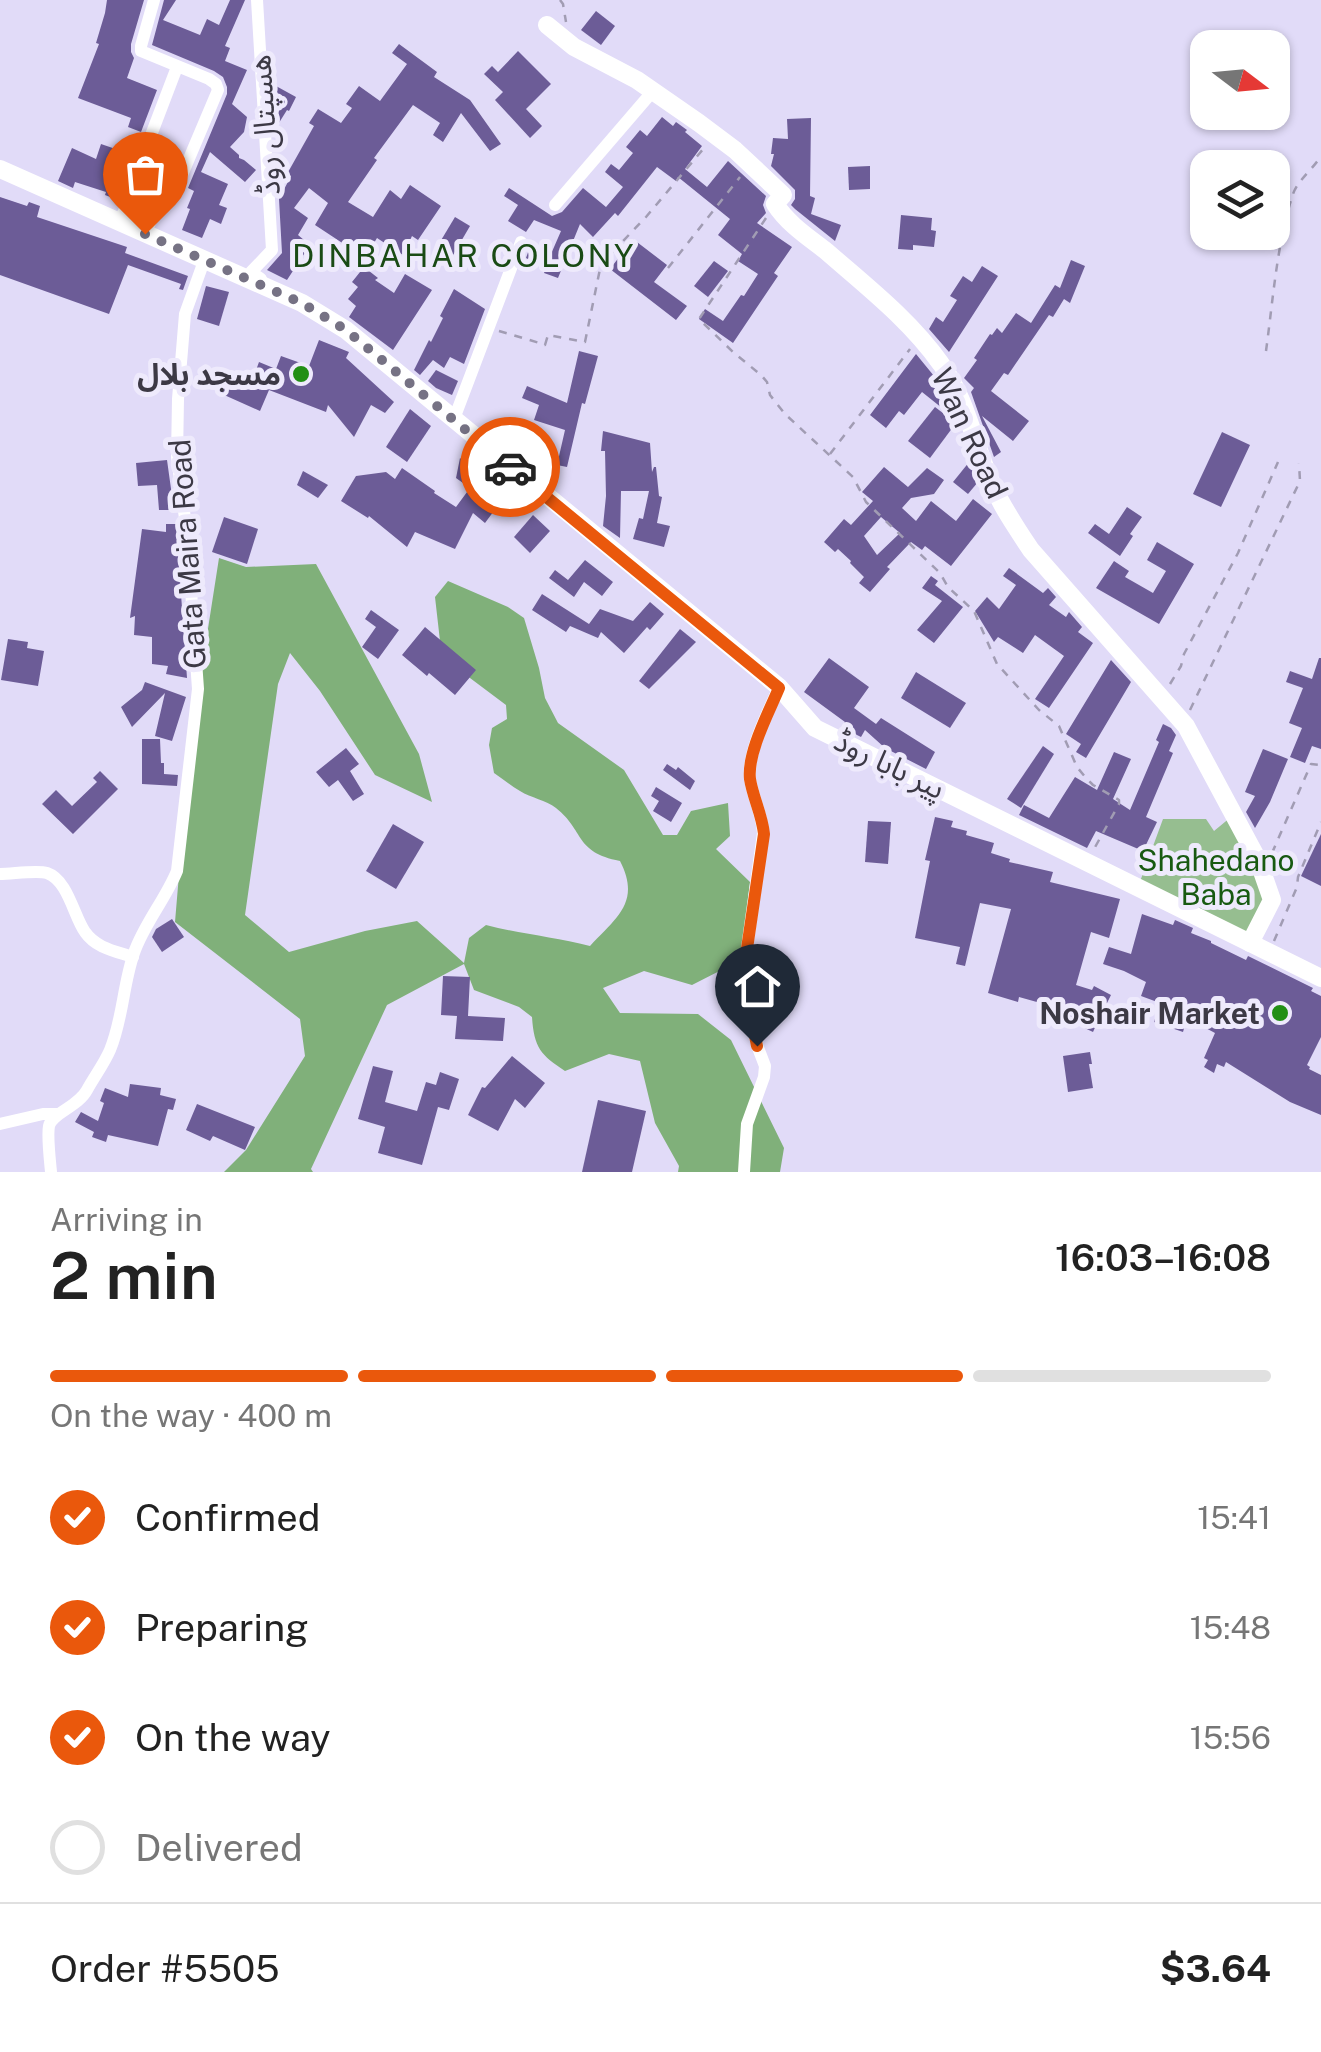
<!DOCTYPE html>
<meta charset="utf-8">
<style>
body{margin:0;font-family:"Public Sans","Noto Sans Arabic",sans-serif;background:#f2f2f2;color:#222;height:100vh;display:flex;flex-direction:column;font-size:38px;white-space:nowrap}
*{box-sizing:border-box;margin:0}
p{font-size:32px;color:#767676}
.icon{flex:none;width:55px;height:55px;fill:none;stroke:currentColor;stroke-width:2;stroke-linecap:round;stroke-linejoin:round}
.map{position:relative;height:1172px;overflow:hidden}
.side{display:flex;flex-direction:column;background:#fff;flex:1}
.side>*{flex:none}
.needle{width:65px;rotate:106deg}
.controls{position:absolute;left:1190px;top:30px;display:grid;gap:20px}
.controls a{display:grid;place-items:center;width:100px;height:100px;border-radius:20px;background:#fff;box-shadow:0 2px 8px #0004;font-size:50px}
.pin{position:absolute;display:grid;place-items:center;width:85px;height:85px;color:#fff;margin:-102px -42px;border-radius:50% 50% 50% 0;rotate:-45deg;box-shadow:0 0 10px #0007}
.pin .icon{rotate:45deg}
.courier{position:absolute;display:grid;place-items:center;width:100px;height:100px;margin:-50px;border:8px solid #ea580c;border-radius:50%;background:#fff;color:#222;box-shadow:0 2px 12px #0007}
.overview em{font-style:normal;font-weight:600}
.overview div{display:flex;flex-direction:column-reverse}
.overview{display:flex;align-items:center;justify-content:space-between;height:170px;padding:0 50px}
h1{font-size:65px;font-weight:600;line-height:75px}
.bar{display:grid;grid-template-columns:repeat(4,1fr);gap:15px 10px;align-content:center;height:120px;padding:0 50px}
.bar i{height:12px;border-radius:8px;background:#e0e0e0}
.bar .active{background:#ea580c}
.bar p{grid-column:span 4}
.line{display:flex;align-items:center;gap:25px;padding:0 50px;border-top:2px solid #e0e0e0}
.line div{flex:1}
ol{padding:0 50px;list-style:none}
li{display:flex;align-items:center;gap:30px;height:110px}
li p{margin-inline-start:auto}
li .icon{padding:10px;border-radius:50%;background:#ea580c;color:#fff;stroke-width:4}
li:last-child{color:#767676}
li i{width:55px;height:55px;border:5px solid #e0e0e0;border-radius:50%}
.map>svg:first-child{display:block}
</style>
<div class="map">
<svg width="1321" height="1172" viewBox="0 0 1321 1172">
<rect width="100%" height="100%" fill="#e1dbf8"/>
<!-- green -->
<polygon fill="#96be90" points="1231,817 1269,887 1250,943 1138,887 1163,819 1206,819 1214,831"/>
<!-- forest -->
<path fill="#80b07a" d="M 219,558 L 246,567 L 316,564 L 419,754 L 432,802 L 375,775 L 320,691 L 290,653 L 278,684 L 245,915 L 289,952 L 365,931 L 417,921 L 464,963 L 469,938 L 486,925 C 521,934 555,937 590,946 C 617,917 641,902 620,861 C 574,852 585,831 556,808 C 546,800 531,798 520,791 C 511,786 503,779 494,773 L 489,745 L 492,728 L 507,719 L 506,705 L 450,663 L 440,641 L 435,597 L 448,581 L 508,607 L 524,618 L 539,668 L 545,698 L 558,723 L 624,770 L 663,835 L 677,835 L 691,811 L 728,803 L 730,836 L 716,849 L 750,882 L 741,960 L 692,985 L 644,971 L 603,988 L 620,1013 L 698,1014 L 731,1040 L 784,1148 L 780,1172 L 678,1172 L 679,1166 L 655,1123 L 640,1061 L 609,1054 L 565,1071 C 541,1055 534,1048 532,1017 L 519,1007 L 474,990 L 464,964 L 387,1005 L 311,1169 L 313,1172 L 224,1172 L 246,1150 L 305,1056 L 300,1019 L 175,922 L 190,744 Z"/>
<!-- building -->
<g fill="#6c5c97" fill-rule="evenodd">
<polygon points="107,0 144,0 131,44 131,52 134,58 127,78 157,90 141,132 128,127 131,118 78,98 99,44 96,43 105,13"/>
<polygon points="164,0 176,0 163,20 200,35 207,19 219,25 230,0 245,0 225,46 230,48 225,61 247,70 232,104 247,117 244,132 230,147 239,155 239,158 244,160 256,170 245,182 210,152 201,172 228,184 219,205 227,208 221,224 210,219 202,238 182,230 190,209 187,208 194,191 188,188 227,94 227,87 223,77 214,71 152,45"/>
<polygon points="596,11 615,26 601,45 581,30"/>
<polygon points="399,44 437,72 434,77 470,100 501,144 490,151 461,113 443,142 433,135 440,123 413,105 374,158 377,160 348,202 373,217 390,190 401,199 410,185 441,206 418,240 412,236 403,255 377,238 368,253 356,252 315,225 328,203 309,188 294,208 308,218 298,235 310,245 287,280 267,270 282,253 279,199 291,176 287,174 314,126 309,123 318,109 341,123 352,108 346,104 359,86 380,101 407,64 392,53"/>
<polygon points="518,51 551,84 526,109 542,126 530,138 495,100 503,92 484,74 492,66 498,72"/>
<polygon points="276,86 296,97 289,111 287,110 277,126 278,105 273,103 273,93"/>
<polygon points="662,117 673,126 676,122 687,130 685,132 702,146 685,169 707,187 728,161 766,196 763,205 766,213 757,223 792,247 774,273 778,276 733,343 699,319 705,309 723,321 741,295 744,296 758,274 738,261 742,254 718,235 730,219 678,177 676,181 657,167 618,216 615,213 593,237 580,224 558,278 544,273 546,268 526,258 531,244 551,254 561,231 534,220 526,232 508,221 518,205 504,196 509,188 552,216 562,212 583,188 606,207 623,187 605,172 611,164 619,170 633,153 626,147 640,130 647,136"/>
<polygon points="811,118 810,196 815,198 811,214 841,225 835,241 795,209 791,205 795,199 795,190 771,166 774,154 771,154 773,138 788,139 787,119"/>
<polygon points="101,144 133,155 128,177 118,200 105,195 106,192 75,182 73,188 58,181 72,148 96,159"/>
<polygon points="870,166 870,189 849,190 848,167"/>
<polygon points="0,197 27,206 29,202 40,206 37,217 127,247 125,253 188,276 183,290 179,289 181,284 128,265 109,314 0,275"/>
<polygon points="901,215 932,218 931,230 936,231 934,247 913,245 913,250 898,249"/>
<polygon points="455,217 470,226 449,262 434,252"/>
<polygon points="633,239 667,265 654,282 687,306 676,320 610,269"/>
<polygon points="1071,260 1085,266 1070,303 1064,299 1053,317 1049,315 1008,375 1004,373 991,391 1029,421 1013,441 982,416 1001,452 994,457 971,392 974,388 964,378 977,360 974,358 990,334 992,335 997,328 1002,333 1016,313 1031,323 1055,285 1060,288"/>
<polygon points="714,261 728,271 708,297 694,286"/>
<polygon points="982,266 998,276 949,352 929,329 936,317 943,322 957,300 950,296 963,276 972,282"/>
<polygon points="364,267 378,278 375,280 394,293 405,274 432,290 393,350 349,317 356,306 348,299 358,287 352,282"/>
<polygon points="206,286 229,292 219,326 197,319"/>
<polygon points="454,289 485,309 464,364 450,357 444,368 433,360 420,375 414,370 429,340 431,342 443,318 440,316"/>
<polygon points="319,340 349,352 346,358 394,402 385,413 371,405 354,437 328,405 326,412 269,390 260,411 222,394 231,375 251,384 259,362 276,369 281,356 309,366"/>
<polygon points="579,351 598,356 585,404 582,403 567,467 557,465 565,430 534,420 539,405 522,398 527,386 567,403"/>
<polygon points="916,354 934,376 931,380 941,388 947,401 942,408 922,392 904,415 899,411 886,428 870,415"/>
<polygon points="436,370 458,381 452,395 436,388 428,381"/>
<polygon points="935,407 956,423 930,458 908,441"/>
<polygon points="410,409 431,426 407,462 386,447"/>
<polygon points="603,431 650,443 652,472 654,467 656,467 659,496 662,497 657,523 670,526 664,547 633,539 639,518 643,519 649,491 621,491 620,538 603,526 606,496 605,451 601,451"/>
<polygon points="1222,432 1250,445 1221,507 1193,494"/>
<polygon points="460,458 505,496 485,523 473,513 455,549 415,532 407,547 369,516 368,518 341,501 356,476 386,472 395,479 402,468 435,491 434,493 456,507 470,488 456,478"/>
<polygon points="167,460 172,496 169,496 170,510 159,510 157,485 138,486 136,463"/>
<polygon points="970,461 978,482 968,494 953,482"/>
<path d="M 884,467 L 908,487 L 927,468 L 944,480 L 934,494 L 911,498 L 902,508 L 916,521 L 931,501 L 956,521 L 973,499 L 992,514 L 951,566 L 925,546 L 922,550 L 911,542 L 887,567 L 890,569 L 870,592 L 859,583 L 864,577 L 850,563 L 851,561 L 838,549 L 835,552 L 824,542 L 844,519 L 851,525 L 873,501 L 862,492 ZM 881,517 L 900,533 L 877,555 L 864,536 Z"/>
<polygon points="303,471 328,485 318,498 297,485"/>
<polygon points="1127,507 1142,517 1130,534 1133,536 1120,556 1088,533 1095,524 1109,534"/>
<polygon points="533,515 550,531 530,553 514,537"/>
<polygon points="224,517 258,529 247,564 212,552"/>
<polygon points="166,524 176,524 187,678 166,674 168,666 152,664 152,637 134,635 135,616 130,618 142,529 166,532"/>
<polygon points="1157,542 1194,564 1159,624 1096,588 1114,561 1129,571 1125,577 1153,593 1166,571 1147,560"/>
<polygon points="585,560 613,582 602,596 584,582 574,597 549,578 555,570 568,580"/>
<polygon points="1009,568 1043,593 1048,588 1056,597 1049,605 1066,617 1069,612 1082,627 1078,632 1093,643 1049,708 1035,699 1064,656 1035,635 1023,653 998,637 994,642 975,611 987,597 999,609 1016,585 1003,576"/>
<polygon points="931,576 938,581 935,585 963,607 934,643 917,630 942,601 922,588"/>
<polygon points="542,594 589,624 600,609 633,621 650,602 664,614 650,630 647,627 624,653 601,632 598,638 570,626 566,632 532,610"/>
<polygon points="371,610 399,630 378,659 362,647 376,627 365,619"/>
<polygon points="425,627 476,670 455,695 429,673 427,676 402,655"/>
<polygon points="680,629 696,642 649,689 639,681"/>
<polygon points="8,639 28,642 27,648 44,651 38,686 1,680"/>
<polygon points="829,658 869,687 854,708 876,724 881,718 935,752 926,769 885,748 865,730 861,737 857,735 843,725 845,722 804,692"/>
<polygon points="1319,658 1321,658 1321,749 1312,746 1305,763 1290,757 1302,728 1289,723 1303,688 1286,682 1290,671 1312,679"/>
<polygon points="1111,660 1131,682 1086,758 1076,752 1081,744 1066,734"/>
<polygon points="916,672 966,703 950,728 901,698"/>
<polygon points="145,682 186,697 172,741 155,736 165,693 132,727 121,707 142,690"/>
<polygon points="1163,724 1171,728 1176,735 1169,751 1173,753 1146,817 1157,822 1143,851 1096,831 1087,848 1019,815 1024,805 1049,818 1075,777 1097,790 1114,752 1131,759 1113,799 1130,810 1159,742 1156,740"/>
<polygon points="142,739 160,739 161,763 164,763 164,774 178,775 177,786 142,784"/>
<polygon points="1043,746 1054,754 1021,808 1007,799"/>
<polygon points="346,748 359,764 350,771 364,794 353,801 338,780 329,787 316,772"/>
<polygon points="1263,749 1288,759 1270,802 1255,828 1246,812 1255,796 1245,792"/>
<polygon points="667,764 676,770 678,767 695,781 690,790 663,770"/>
<polygon points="100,771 118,789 73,834 42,804 56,790 72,806 97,782 93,778"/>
<polygon points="656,787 682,803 671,822 653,811 659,801 651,796"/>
<polygon points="935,817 953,821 951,827 967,831 966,835 994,843 991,853 1010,859 1009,862 1053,872 1050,882 1120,899 1109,938 1091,932 1076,985 1092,990 1094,986 1111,995 1104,1009 1132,1017 1129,1029 1098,1021 1093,1032 1076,1024 1078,1019 1043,1009 1044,1004 1019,997 1018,1002 988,993 1011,909 980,903 965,966 956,964 960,947 915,938 930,861 925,860"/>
<polygon points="868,821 891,822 888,864 865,862"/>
<polygon points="393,824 424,842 396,889 366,871"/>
<polygon points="1321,834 1321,886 1301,876"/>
<polygon points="1142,914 1173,925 1175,920 1193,928 1191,933 1211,941 1211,943 1246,960 1248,956 1313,988 1311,991 1321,996 1321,1037 1307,1065 1310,1067 1309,1069 1321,1075 1321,1115 1290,1102 1226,1062 1224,1067 1217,1064 1214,1073 1204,1067 1208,1060 1204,1058 1215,1033 1187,1018 1183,1032 1154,1022 1160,1003 1141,996 1146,982 1124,971 1103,964 1109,947 1131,954"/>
<polygon points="172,919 184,937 162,952 152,937 156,929"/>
<polygon points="443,976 470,977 468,1016 505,1018 503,1041 455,1039 457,1016 441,1015"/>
<polygon points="1090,1052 1092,1064 1089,1064 1093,1088 1068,1092 1063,1056"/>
<polygon points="512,1056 545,1083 525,1108 515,1099 498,1131 468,1115 482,1087 485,1088"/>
<polygon points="373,1066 393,1071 385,1102 417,1111 426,1082 436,1085 440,1072 459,1079 449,1110 438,1107 422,1165 378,1153 385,1127 358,1119"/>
<polygon points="130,1084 161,1088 160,1095 176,1099 173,1110 168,1109 158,1146 108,1135 106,1142 92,1137 94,1132 75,1122 81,1112 98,1121 104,1103 100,1101 105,1088 128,1097"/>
<polygon points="598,1100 646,1111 632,1172 582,1172"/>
<polygon points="197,1104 255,1127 245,1150 213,1136 210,1141 186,1130"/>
</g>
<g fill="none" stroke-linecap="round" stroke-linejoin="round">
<!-- path -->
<g stroke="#a19cb3" stroke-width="2.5" stroke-dasharray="8 8" stroke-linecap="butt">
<polyline points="560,0 563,4 566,22"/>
<polyline points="766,218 699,319 733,352 761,375 767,382 770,395 785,414 853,477 866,502 940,573 948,587 974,611 997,664 1039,710 1059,726 1077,767 1086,778 1093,785 1119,800 1119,804 1094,849"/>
<polyline points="668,268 740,177"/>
<polyline points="499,331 543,344 545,345 548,335 585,342 601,264 646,217 704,148"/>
<path d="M 1266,351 C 1273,300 1277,242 1293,194 C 1298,180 1313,169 1321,156"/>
<polyline points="830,454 910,349"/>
<polyline points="1170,684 1181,666 1184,654 1238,553 1278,462"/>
<polyline points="1190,710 1300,481 1299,463"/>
<polyline points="1272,853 1311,764 1321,765"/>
<polyline points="1274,941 1297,887 1298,877 1321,822"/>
</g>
<!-- street -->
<g stroke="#fff" stroke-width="12">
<polyline points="257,0 272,250 251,272 261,279"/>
<polyline points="139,169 150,187 162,195"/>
<polyline points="555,205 653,91"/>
<polyline points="119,222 137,183 140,164 177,67"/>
<polyline points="145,234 162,195 170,193 177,187 218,90 216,84 209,79 141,51 141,46 154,0"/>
<polyline points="454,419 521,242"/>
<path d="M 0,874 C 12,874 37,870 47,873 C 68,880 74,917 85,932 C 96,948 115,951 133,957"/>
<polyline points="0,1124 43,1114 58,1114"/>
<path d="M 51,1172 C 50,1161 47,1136 49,1126 C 52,1113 78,1107 87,1090 C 94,1077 104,1064 110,1050 C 123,1019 123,984 134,953 C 144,924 165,900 177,871 L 198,689 L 187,534 L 177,457 L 178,399 L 185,314 L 204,261"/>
<path d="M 744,1172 L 747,1124 L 764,1077 L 765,1066 L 757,1045 L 745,983 L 745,962 L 763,833 C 762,814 753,798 750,779 C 747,752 768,712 779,687"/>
</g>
<!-- secondary -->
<g stroke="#fff" stroke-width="18">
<path d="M 547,25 L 574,47 L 637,80 L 699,123 L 735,150 L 783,195 L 775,204 C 788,224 808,237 826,251 C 866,286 910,320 941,364 C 967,399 974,445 992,484 C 1002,507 1017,529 1031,550 L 1186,726 L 1258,860 L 1272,900 L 1250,943"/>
<polyline points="0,169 302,303 346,330 779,687 815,728 1321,978"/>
</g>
</g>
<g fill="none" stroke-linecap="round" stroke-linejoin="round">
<!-- done -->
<polyline stroke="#767284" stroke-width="10" stroke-dasharray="0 18" points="145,234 302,303 346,330 510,467"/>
<!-- route -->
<path stroke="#ea580c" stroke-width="12" d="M 510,467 L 779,688 C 769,712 747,753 750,779 C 753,798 762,814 764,834 L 745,962 L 745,983 L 757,1046"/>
</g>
<!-- markers -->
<g fill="#228f15" stroke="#eeeafc" stroke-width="4">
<circle cx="301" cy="374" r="10"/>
<circle cx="1280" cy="1013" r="10"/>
</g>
<g text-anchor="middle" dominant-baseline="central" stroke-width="10" stroke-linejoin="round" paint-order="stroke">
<!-- street labels -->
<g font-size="30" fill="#3c3945" stroke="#eeeafc">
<text transform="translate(264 125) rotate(-94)">ھسپتال روڈ</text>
<text transform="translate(970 433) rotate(65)">Wan Road</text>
<text transform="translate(187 554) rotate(-94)">Gata Maira Road</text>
<text transform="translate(890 764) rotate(26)">پیر بابا روڈ</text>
</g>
<!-- poi labels -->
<g font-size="30" font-weight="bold" fill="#3c3945" stroke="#eeeafc" text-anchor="end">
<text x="281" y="374">مسجد بلال</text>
<text x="1260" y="1013">Noshair Market</text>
</g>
<!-- park labels -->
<g font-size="30" fill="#185a11" stroke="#eeeafc">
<text x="1216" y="860">Shahedano<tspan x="1216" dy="34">Baba</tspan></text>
</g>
<!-- neighbourhood labels -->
<g font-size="32" letter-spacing="2.5" fill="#1a4b15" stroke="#eeeafc">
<text x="464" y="255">DINBAHAR COLONY</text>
</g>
</g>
</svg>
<div class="controls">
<a><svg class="needle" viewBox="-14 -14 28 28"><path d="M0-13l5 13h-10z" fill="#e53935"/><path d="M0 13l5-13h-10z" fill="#767676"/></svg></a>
<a><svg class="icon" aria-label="layers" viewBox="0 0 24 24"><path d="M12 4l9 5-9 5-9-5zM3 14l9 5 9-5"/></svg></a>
</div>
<div class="pin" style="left:145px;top:234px;background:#ea580c"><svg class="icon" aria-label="bag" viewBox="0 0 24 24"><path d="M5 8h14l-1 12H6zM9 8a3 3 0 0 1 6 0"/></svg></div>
<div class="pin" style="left:757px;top:1046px;background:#1f2937"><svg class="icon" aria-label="home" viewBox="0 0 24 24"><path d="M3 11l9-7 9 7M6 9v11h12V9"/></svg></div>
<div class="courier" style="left:510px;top:467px"><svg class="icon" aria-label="car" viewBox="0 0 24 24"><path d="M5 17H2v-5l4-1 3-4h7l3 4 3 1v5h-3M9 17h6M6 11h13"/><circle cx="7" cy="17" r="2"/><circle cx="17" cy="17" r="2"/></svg></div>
</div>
<section class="side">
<div class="overview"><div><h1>2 min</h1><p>Arriving in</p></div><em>16:03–16:08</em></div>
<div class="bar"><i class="active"></i><i class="active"></i><i class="active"></i><i></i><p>On the way · 400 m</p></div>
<ol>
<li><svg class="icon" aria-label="check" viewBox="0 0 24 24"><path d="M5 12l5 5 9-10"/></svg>Confirmed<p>15:41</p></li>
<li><svg class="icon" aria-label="check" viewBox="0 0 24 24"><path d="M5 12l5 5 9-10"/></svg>Preparing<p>15:48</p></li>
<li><svg class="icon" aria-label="check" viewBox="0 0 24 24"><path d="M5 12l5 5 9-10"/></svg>On the way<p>15:56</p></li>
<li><i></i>Delivered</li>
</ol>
<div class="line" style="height:130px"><div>Order #5505</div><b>$3.64</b></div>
</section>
